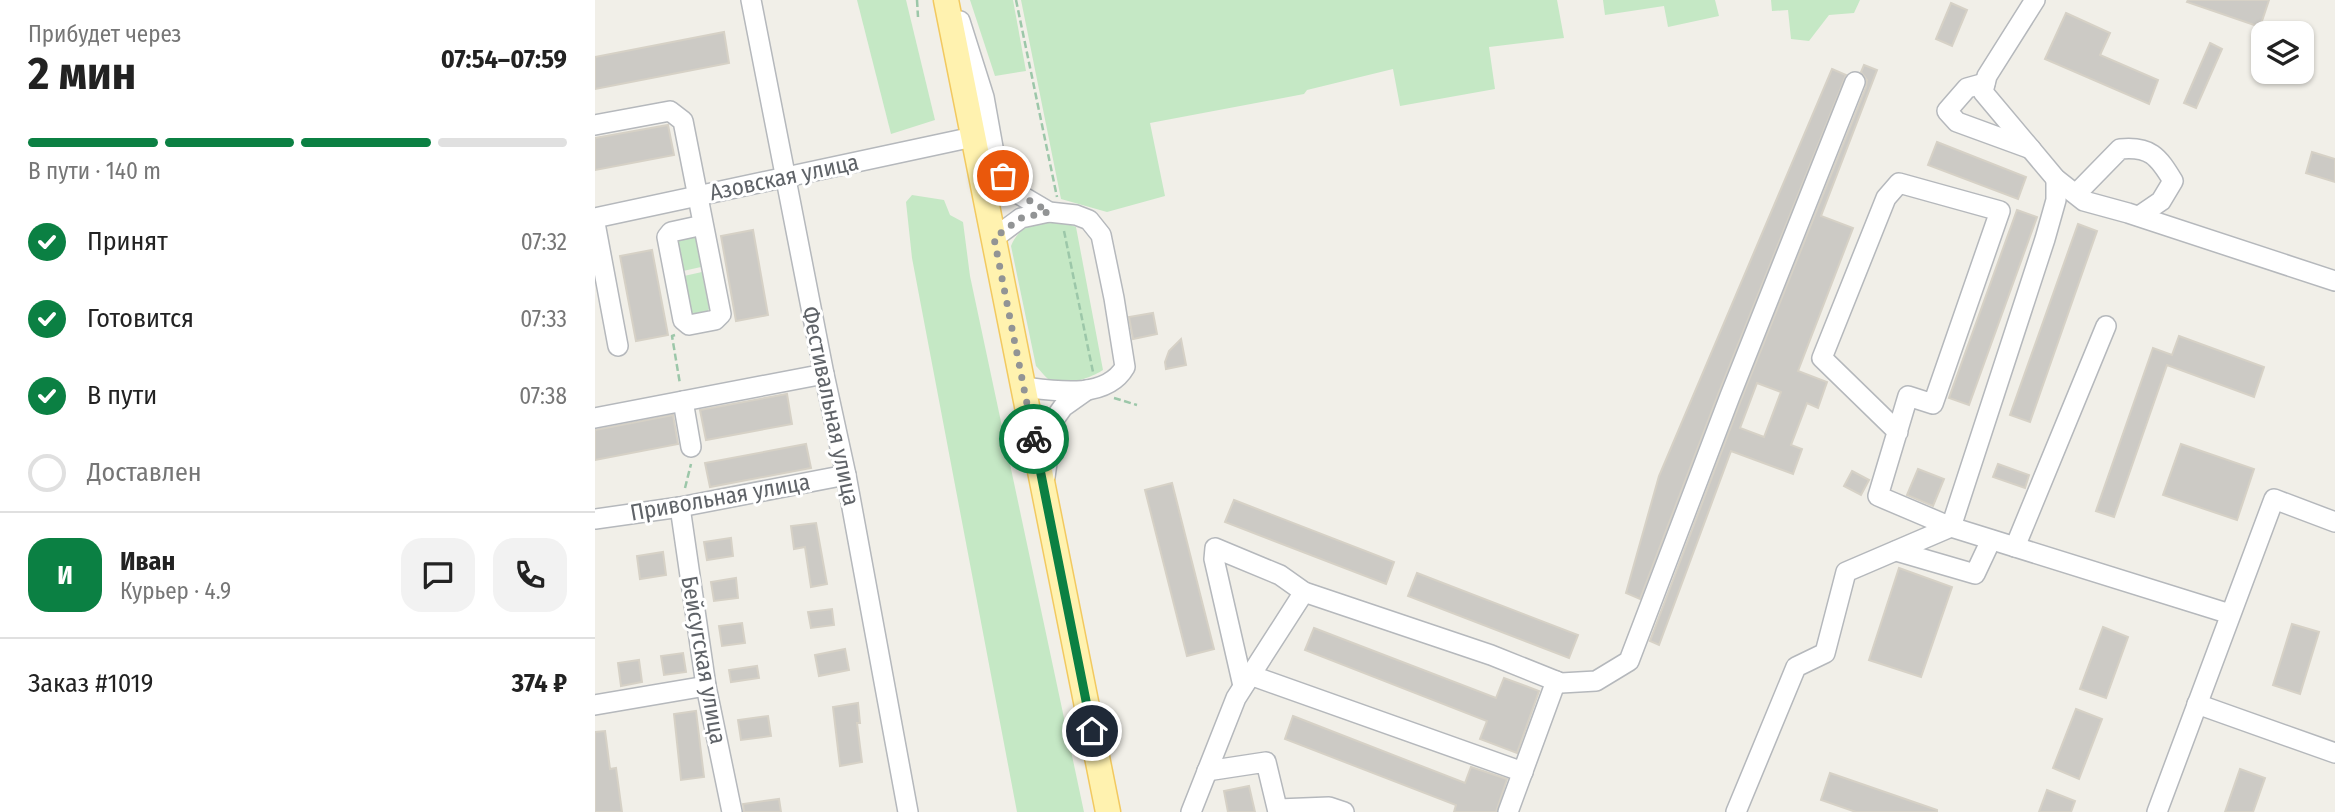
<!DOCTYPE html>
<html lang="ru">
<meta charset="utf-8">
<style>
body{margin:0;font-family:"Fira Sans Condensed",sans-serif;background:#f2f2f2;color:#222;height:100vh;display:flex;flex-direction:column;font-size:26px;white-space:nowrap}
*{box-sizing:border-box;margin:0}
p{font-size:23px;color:#767676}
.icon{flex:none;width:38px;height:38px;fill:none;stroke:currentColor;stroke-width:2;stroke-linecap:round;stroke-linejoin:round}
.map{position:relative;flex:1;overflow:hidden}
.side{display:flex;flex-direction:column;background:#fff;width:595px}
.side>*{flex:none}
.fabs{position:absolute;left:1656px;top:21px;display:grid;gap:14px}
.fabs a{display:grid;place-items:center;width:63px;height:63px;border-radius:14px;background:#fff;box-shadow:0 2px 5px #0004;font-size:35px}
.pin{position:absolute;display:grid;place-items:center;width:60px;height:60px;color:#fff;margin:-30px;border:4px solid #fff;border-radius:50%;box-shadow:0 2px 7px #0007}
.courier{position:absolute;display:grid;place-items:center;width:70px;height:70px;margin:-35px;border:5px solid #0b8043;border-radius:50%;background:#fff;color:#222;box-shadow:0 2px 9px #0007}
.head em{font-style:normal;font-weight:700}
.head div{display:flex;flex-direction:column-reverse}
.head{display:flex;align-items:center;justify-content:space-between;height:119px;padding:0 28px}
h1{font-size:46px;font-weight:700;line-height:52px}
.bar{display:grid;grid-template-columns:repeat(4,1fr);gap:10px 7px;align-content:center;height:84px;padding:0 28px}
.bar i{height:9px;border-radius:5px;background:#e0e0e0}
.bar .on{background:#0b8043}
.bar p{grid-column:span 4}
.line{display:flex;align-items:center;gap:18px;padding:0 28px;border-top:2px solid #e0e0e0}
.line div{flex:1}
.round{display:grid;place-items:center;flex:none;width:74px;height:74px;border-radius:21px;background:#f2f2f2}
ol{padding:0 28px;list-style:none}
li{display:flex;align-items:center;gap:21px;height:77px}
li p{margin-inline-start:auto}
li .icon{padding:7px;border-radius:50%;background:#0b8043;color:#fff;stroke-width:4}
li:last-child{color:#767676}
li i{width:38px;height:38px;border:4px solid #e0e0e0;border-radius:50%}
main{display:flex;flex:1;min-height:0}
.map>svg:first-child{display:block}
</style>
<main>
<section class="side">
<div class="head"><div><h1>2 мин</h1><p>Прибудет через</p></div><em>07:54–07:59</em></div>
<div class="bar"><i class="on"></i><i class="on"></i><i class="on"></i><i></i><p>В пути · 140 m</p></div>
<ol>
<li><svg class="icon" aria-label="check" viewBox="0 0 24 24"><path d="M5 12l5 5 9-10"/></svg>Принят<p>07:32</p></li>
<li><svg class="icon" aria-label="check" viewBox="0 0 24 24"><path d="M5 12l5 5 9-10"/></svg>Готовится<p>07:33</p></li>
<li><svg class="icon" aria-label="check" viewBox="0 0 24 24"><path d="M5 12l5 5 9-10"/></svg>В пути<p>07:38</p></li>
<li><i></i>Доставлен</li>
</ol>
<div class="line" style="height:126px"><b class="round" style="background:#0b8043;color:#fff">И</b><div><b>Иван</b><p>Курьер · 4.9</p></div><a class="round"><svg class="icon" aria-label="chat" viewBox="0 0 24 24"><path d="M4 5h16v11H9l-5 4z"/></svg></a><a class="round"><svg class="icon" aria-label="phone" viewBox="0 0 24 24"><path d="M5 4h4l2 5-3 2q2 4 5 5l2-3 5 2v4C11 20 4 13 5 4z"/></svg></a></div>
<div class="line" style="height:91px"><div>Заказ #1019</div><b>374 ₽</b></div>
</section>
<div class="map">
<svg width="1740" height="812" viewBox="0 0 1740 812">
<rect width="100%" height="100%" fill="#f1efe8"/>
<!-- green -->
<g fill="#c5e8c5">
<polygon points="262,0 311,0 340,120 296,134"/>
<polygon points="375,0 418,0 431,71 400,76"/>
<polygon points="426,0 962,0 969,38 894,47 900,89 805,106 798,69 712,90 709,94 555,123 570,196 512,212 466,199"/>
<polygon points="1008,0 1120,0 1124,16 1073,27 1069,6 1010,15"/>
<polygon points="1176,0 1265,0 1259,13 1234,15 1214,41 1196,39 1193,10 1177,11"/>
<polygon points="317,195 349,200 355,215 368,222 375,276 489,812 422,812 317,258 311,202"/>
<path d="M 452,220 L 471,223 L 481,227 L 508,370 C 498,377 470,387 458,382 C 451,379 446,371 441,366 L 416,246 C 423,229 435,224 452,220 Z"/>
<polygon points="100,236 106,267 88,271 82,240"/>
<polygon points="107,272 114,309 112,312 99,315 96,312 89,276"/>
</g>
<!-- building -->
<g fill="#cccac5" stroke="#d6d1c6" stroke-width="2" fill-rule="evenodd">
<polygon points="1593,0 1674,0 1665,27 1592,2"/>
<polygon points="1356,3 1372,10 1357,46 1341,39"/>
<polygon points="1471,13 1515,33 1505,55 1563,80 1554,104 1450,59"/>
<polygon points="129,32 134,63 0,89 0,57"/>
<polygon points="1615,43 1627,49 1601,108 1589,103"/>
<path d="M 1269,65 L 1282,70 L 1226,216 L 1258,228 L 1203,371 L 1232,382 L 1223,408 L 1212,403 L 1196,445 L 1207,449 L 1198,474 L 1136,451 L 1064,645 L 1055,641 L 1146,400 L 1271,87 L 1272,80 L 1266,72 ZM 1162,383 L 1186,392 L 1169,437 L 1145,428 Z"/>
<polygon points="1237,69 1251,75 1124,392 1045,599 1031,593 1064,476"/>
<polygon points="73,125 79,155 0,170 0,138"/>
<polygon points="1342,142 1431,177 1423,199 1333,165"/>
<polygon points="1717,152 1740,159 1740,182 1711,173"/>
<polygon points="1422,210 1442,217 1374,405 1354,398"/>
<polygon points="1483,224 1502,231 1435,422 1415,415"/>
<polygon points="158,230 173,315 141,321 126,236"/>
<polygon points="57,250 73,335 41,341 25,256"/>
<polygon points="558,313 562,334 538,339 534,317"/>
<polygon points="1584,336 1669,367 1659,397 1572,365 1519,517 1501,511 1558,348 1577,355"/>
<polygon points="586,339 591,365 571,369 570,362 574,351"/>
<polygon points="192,394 197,424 111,440 105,410"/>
<polygon points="78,415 83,444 0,460 0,430"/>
<polygon points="211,444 216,468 115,487 110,463"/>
<polygon points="1586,444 1659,469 1642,520 1568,495"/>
<polygon points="1403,464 1434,475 1430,488 1398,477"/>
<polygon points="1323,469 1349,479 1338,506 1312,495"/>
<polygon points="1257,471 1274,480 1266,495 1249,486"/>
<polygon points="577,483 619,649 592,656 550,490"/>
<polygon points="639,500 799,562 791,584 630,522"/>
<polygon points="221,523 232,584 216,587 210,547 199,549 196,526"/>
<polygon points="136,538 138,556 112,560 109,542"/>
<polygon points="68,552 71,575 45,579 42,556"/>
<polygon points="1304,568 1357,587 1326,677 1274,660"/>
<polygon points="822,573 983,635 974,658 813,596"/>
<polygon points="141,578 143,598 119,601 116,582"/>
<polygon points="237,609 239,625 216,628 213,612"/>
<polygon points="147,623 150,643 127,646 124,626"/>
<polygon points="1697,624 1724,632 1705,694 1678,685"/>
<polygon points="1508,627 1533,637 1511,698 1485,689"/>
<polygon points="719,628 901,698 909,678 944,691 922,753 885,739 892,721 710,650"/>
<polygon points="250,649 254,670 224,676 220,655"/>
<polygon points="88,653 91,672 69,675 66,656"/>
<polygon points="44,660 47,682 26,686 23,663"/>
<polygon points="162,666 164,678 136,682 134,670"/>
<polygon points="263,703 265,723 262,723 267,762 245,766 238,707"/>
<polygon points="1481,709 1507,719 1484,779 1458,768"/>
<polygon points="101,711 109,777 86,780 79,714"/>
<polygon points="173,716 176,736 146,740 143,720"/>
<polygon points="698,716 870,783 876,767 912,779 901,812 859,812 861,805 690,739"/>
<polygon points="10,731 15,769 21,768 27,812 0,812 0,732"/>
<polygon points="1645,769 1670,778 1658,812 1630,812"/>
<polygon points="1235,773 1342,810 1342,812 1261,812 1226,800"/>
<polygon points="654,786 660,812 633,812 629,791"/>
<polygon points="1452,790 1480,801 1476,812 1444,812"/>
<polygon points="184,799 186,812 149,812 148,804"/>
</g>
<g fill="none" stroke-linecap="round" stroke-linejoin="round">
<defs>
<g id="minor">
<polyline points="156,0 229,374 251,475 313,812"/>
<polyline points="1440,0 1392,76 1388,92 1461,179 1489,201 1533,213 1740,281"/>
<path d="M 365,21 L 389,97 L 401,164 L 415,189 L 454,212 L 481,215 L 494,220 L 506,235 L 519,298 L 530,367 C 511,400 460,391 429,387"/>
<polyline points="1390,83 1372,88 1352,111 1362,122 1436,149"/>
<polyline points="0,125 75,111 88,121 126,314 120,320 94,325 88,320 72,237 76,232 108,225"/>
<path d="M 1481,194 L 1525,149 C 1555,146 1563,156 1578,181 L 1566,201 L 1544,216"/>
<polyline points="0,218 378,137"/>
<polyline points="0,223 23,346"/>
<polyline points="399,238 426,218 454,212"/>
<polyline points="88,401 96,447"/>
<polyline points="0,418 229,374"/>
<polyline points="1303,432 1227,358 1291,198 1304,183 1405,211 1338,404 1313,396 1283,496 1356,527 1635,614"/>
<polyline points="450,477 458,421 468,407 492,390"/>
<polyline points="85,507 111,686 137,812"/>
<polyline points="0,519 85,507 251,475"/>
<polyline points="1420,547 1511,326"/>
<polyline points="1301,551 1380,574 1396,540"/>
<polyline points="655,675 928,772"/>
<polyline points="648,686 619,559 620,548 685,575 709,592 896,655 966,683 1001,681 1034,661 1135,396 1260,82"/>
<polyline points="1602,704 1740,753"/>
<polyline points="0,705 111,686"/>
<polyline points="612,771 671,762 683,812"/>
<polyline points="683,809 734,807 749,812"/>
<polyline points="596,812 641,698 709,592"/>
<polyline points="913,812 961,681"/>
<polyline points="1141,812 1201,667 1230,653 1251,572 1356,527 1450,239 1461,200 1461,179"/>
<polyline points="1562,812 1679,499 1740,522"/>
</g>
<polyline id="major" points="351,0 513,812"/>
</defs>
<!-- minor casing -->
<use href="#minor" stroke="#b5b8bc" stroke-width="22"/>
<!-- major casing -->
<use href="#major" stroke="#f2c960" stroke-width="27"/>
<!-- path -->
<g stroke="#9cc7a9" stroke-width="2.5" stroke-dasharray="7 3.5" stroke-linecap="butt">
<polyline points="322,0 323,17"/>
<polyline points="421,0 462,197"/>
<polyline points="469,231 498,372"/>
<polyline points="80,335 77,336 85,384"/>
<polyline points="519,398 542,405"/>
<polyline points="90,488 96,464"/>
</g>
<!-- minor -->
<use href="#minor" stroke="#fff" stroke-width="19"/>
<!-- major -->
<use href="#major" stroke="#fff2af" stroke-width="24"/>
</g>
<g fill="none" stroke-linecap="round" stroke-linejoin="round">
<!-- done -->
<polyline stroke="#929495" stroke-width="7" stroke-dasharray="0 12.6" points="408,176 415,189 454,212 426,218 399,238 439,439"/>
<!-- route -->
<polyline stroke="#0b8043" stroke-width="9" points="439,439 497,731"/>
</g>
<g text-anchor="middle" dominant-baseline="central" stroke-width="6" stroke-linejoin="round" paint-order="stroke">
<!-- street labels -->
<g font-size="23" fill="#5f6368" stroke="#fff">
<text transform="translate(189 177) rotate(-12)">Азовская улица</text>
<text transform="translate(236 406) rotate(78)">Фестивальная улица</text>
<text transform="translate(125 497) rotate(-10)">Привольная улица</text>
<text transform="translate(109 660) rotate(80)">Бейсугская улица</text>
</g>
</g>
</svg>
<div class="fabs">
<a><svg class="icon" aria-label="layers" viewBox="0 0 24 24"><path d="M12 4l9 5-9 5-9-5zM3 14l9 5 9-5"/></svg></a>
</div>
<div class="pin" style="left:408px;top:176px;background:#ea580c"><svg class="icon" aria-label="bag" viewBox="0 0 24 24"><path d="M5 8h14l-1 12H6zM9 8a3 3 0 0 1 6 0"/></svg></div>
<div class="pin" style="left:497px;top:731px;background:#1f2937"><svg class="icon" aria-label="home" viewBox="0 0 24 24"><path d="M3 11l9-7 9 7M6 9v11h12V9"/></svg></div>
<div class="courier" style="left:439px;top:439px"><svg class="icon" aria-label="bike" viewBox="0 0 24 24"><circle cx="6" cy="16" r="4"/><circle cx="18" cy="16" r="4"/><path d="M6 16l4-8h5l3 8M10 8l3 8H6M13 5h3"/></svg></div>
</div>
</main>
